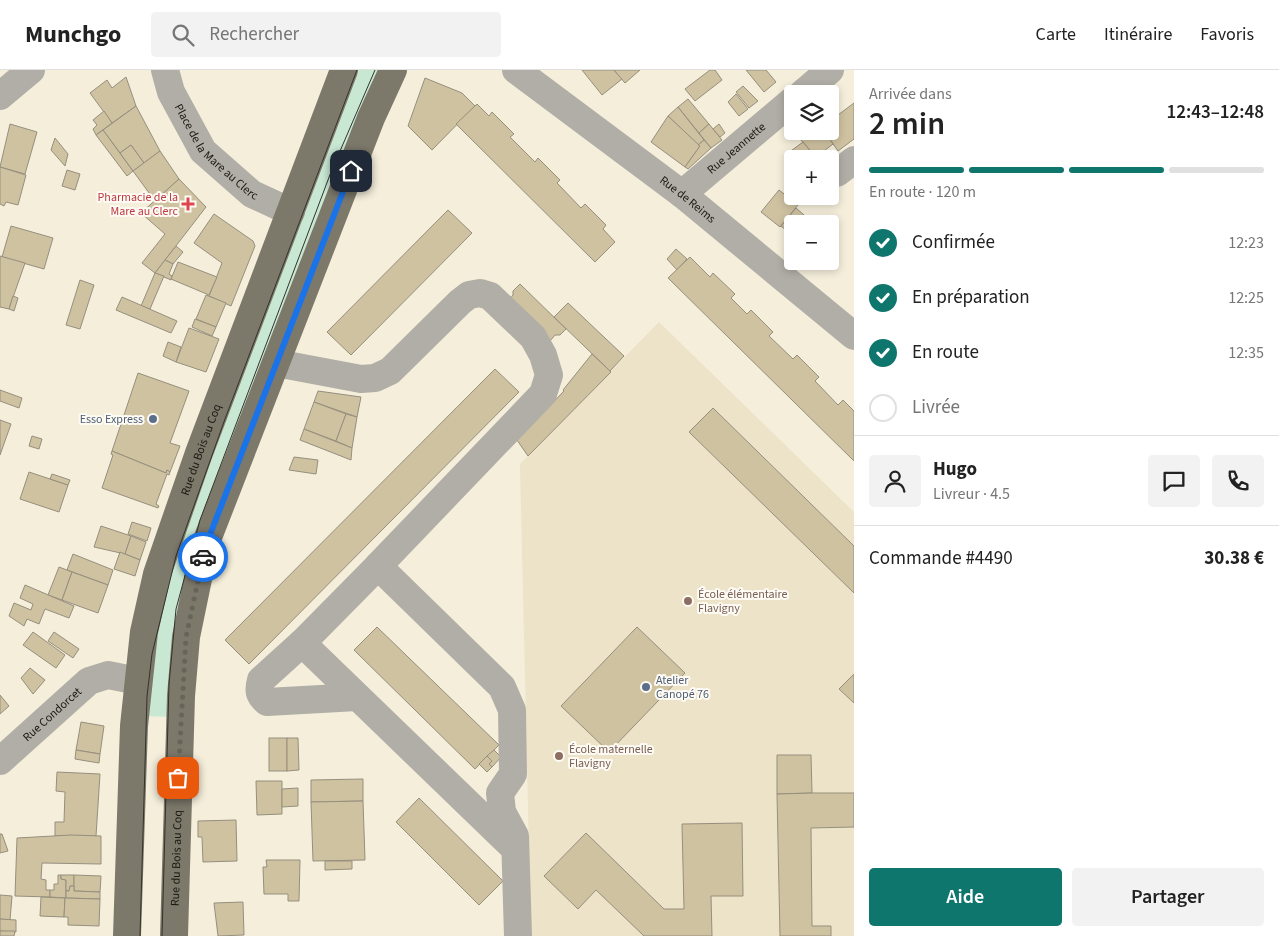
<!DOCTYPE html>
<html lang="fr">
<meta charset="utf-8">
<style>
body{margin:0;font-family:"Source Sans 3",sans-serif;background:#f2f2f2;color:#222;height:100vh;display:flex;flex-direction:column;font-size:19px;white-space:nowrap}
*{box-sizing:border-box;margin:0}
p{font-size:16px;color:#767676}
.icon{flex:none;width:28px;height:28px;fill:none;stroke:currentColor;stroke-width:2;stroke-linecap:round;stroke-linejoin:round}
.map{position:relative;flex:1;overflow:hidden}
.side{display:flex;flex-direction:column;background:#fff;width:425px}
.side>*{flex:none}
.tools{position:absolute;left:784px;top:15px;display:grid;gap:10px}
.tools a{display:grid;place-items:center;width:55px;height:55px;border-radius:5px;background:#fff;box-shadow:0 2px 8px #0003;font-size:25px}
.pin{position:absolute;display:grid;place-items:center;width:42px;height:42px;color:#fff;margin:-21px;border-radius:10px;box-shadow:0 2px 8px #0006}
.courier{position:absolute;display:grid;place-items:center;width:50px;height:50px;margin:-25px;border:4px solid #1a73e8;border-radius:50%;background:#fff;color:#222;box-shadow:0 1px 6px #0007}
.head em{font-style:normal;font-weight:600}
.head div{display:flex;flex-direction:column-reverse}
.head{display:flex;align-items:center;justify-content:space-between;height:85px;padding:0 15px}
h1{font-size:32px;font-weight:600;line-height:38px}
.bar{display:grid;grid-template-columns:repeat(4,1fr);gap:8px 5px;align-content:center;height:60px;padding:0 15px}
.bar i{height:6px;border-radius:4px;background:#e0e0e0}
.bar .on{background:#0f766e}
.bar p{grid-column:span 4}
.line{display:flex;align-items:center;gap:12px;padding:0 15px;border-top:1px solid #e0e0e0}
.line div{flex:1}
.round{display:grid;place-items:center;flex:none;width:52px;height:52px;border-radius:5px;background:#f2f2f2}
ol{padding:0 15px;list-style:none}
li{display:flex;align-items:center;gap:15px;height:55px}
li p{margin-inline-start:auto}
li .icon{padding:5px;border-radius:50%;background:#0f766e;color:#fff;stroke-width:4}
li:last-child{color:#767676}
li i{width:28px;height:28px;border:2px solid #e0e0e0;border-radius:50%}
.button{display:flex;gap:10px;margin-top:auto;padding:10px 15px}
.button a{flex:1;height:58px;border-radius:5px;background:#0f766e;color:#fff;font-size:20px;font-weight:600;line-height:58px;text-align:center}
.button a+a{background:#f2f2f2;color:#222}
header{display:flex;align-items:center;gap:30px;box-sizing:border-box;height:70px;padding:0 25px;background:#fff;border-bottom:1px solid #e0e0e0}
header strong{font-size:24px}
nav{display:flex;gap:28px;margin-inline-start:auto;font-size:18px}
.search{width:350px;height:45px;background:#f2f2f2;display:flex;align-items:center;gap:12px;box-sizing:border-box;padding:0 18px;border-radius:5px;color:#767676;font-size:19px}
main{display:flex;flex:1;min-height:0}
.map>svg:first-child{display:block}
</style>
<header>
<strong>Munchgo</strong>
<div class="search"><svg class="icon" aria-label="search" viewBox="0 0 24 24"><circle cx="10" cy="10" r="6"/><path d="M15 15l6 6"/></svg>Rechercher</div>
<nav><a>Carte</a><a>Itinéraire</a><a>Favoris</a></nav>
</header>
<main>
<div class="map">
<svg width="854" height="866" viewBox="0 0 854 866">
<rect width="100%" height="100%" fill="#f5eedb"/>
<!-- built -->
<polygon fill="#ede3c9" points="659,252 854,442 854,866 531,866 520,394"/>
<!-- green -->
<polygon fill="#c8e8d4" points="351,0 383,0 249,334 175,647 141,646 160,526"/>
<!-- building -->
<g fill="#cfc2a1" stroke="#968f7e">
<polygon points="582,0 614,0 622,9 602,25"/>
<polygon points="614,0 640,0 625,13"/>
<polygon points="710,0 715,0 722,10 695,31 685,19"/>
<polygon points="746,0 766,0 776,12 764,22"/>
<polygon points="126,7 136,36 112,53 90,23 107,10 112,18"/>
<polygon points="425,8 462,23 475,36 432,80 408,56"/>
<polygon points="743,16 758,31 749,38 736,22"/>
<polygon points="736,24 748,39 739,46 728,32"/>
<polygon points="688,29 709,54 699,63 678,37"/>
<polygon points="854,33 854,69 838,81 824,61 830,61 830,51"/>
<polygon points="477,34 489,46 492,42 514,64 510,67 535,92 538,88 560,110 557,113 581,138 585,134 606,155 603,159 615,172 595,192 456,54"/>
<polygon points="136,36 160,81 144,93 131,75 120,83 103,60"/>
<polygon points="678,37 704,70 698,75 668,46"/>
<polygon points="104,41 112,53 96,65 93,59 97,55 93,50"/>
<polygon points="668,46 700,76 685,97 651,72"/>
<polygon points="10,54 37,62 25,104 0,97"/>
<polygon points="709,54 722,70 711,78 699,63"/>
<polygon points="719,54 725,63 720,67 713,59"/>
<polygon points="103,60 133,101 127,106 96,65"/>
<polygon points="811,61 824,61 833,74 816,87 800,69"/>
<polygon points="55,68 68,84 65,96 51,80"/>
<polygon points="704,70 711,78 688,99 685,97 700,76 698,75"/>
<polygon points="803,72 817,89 792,89 792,96 784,86"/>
<polygon points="131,75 144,93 133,101 120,83"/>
<polygon points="160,81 179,109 155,131 133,101"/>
<polygon points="0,97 26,105 18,135 6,132 4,136 0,134"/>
<polygon points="67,100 80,104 75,120 62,116"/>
<polygon points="179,109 206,137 155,203 142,193 165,164 141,143"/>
<polygon points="779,120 798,135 780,157 761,142"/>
<polygon points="796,138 812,152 810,154 792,154 792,165 781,156"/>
<polygon points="448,140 472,163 351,285 327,262"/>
<polygon points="214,144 253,171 255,176 231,236 209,226 222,193 194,173"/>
<polygon points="11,156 53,168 44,199 2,187"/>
<polygon points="176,176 183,182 173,194 165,190"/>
<polygon points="676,179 687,189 677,200 667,189"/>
<polygon points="0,186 25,193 9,239 0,237"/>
<polygon points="690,187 710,207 713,203 735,224 731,228 747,244 751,240 773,262 769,266 793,289 797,285 819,307 815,311 838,335 843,330 854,341 854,391 668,208"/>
<polygon points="165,190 173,194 169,204 172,206 171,210 155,203"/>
<polygon points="178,192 217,207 209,225 171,209"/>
<polygon points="155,203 164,206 150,239 141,236"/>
<polygon points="80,210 94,215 80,259 66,255"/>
<polygon points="520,214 566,259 560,265 555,265 550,271 509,230 513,225 513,221"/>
<polygon points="206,225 226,233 216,257 196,249"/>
<polygon points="13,226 18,228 14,241 9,239"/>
<polygon points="122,227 177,251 171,263 116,240"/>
<polygon points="568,233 624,286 610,301 554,247"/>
<polygon points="195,249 216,257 212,266 192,257"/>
<polygon points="189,258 219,269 206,302 176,292"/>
<polygon points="168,272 181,277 176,292 163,286"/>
<polygon points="592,284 611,302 528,386 517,370 564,321 563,320"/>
<polygon points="495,299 519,322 249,594 225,570"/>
<polygon points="138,303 189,321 170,373 180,376 170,402 167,400 166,403 112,381"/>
<polygon points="0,320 22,328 19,338 0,331"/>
<polygon points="318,321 361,327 357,347 314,332"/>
<polygon points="314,332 346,344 336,371 304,359"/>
<polygon points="713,338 854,476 854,523 689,362"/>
<polygon points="346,344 357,347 352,378 336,371"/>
<polygon points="0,350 11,354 0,385"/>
<polygon points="304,359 352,378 351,390 300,370"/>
<polygon points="32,366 42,369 39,379 29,376"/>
<polygon points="112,381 166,403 167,400 170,402 169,405 167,404 156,434 159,436 158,438 102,418 113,385 111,384"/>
<polygon points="294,387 318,390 316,404 289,400"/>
<polygon points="29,402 68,415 59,442 20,429"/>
<polygon points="52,404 70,410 68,415 50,409"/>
<polygon points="132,452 151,458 147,471 128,464"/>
<polygon points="101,456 131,466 125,484 94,477"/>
<polygon points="131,466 146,472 140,490 125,484"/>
<polygon points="120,482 140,490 135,506 114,499"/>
<polygon points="73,484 113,500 108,515 67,500"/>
<polygon points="59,497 72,502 62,530 48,525"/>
<polygon points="72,502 108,515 98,543 62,530"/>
<polygon points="25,515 74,536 69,548 45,539 39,554 27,549 24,556 9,546 14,533 31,540 33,534 20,528"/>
<polygon points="377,557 499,675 475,699 354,580"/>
<polygon points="637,557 685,603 609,682 561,636"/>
<polygon points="33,562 65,585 56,598 23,575"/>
<polygon points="54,562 79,579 73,588 48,571"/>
<polygon points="30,598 45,610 33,624 21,608"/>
<polygon points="854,604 854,633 839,619"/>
<polygon points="0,625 9,636 0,644"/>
<polygon points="81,652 104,656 100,684 76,680"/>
<rect x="269" y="668" width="18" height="33"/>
<polygon points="287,668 298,668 299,700 287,701"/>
<polygon points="76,680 100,684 99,693 75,689"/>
<polygon points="494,680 501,687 492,697 489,694 492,691 487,686"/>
<polygon points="777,685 811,685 812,723 777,724"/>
<polygon points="487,686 492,691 489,694 492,697 487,702 479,694"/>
<polygon points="57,702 100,704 96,766 55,766 55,752 64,752 65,722 56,721"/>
<polygon points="363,709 363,731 311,732 311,710"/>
<polygon points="256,711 282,711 282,744 257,745"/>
<polygon points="298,718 298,736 282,737 282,719"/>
<polygon points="812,723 854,723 854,757 811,758 812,856 831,856 831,866 780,866 777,724"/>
<polygon points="419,728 503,811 479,835 396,752"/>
<polygon points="363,731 365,790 313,791 311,732"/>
<polygon points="236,750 237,791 203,792 202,767 198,767 198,751"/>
<polygon points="742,753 743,826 711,826 712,866 644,866 596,820 578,839 544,806 586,763 664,839 684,839 682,754"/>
<polygon points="0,764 2,764 8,781 0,783"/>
<polygon points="71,765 101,766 101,794 42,793 41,809 46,810 46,820 50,820 50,827 15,826 17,768"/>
<polygon points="266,790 300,790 299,831 288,831 288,824 264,824 263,797 267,797"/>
<polygon points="325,791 352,791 352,799 325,800"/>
<polygon points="58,805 61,805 61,809 66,810 66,828 50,827 50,820 54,820 54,814 58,814"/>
<polygon points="61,805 74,805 74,816 70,816 69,821 66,821 66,810 61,809"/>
<polygon points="74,805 101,806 100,822 74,821"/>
<polygon points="70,816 74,816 74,821 100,822 100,829 66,828 66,821 69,821"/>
<polygon points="0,825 12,826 10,850 0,849"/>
<polygon points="41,827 65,828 64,847 40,846"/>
<polygon points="65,828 100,829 99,856 68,855 68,847 64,847"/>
<polygon points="243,832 244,865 218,866 214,833"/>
<polygon points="0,849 16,850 16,862 0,861"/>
<polygon points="0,861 15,861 14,866 0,866"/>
</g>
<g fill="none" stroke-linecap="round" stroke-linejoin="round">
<!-- minor -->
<g stroke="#b0aea6" stroke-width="28">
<path id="s1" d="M 165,0 L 171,22 L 203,81 L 252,124 L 291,142"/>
<path id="s2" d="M 516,0 L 682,124 L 854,266"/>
<polyline points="802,24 830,0"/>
<polyline points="0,26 31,0"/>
<polyline points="837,103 854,90"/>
<path id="s3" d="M 682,124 L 792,31"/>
<polyline points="276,293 361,309 375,308 390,301 460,232 469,225 480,223 490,226 533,267 543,285 549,305 543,324 378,496 502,617 512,640 513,704 500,723 502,742 515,766 518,866"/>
<polyline points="378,496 302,573 511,775"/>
<path d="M 302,573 L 261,610 C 258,621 259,625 267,632 L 357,627"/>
<path id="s4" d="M 0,691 L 89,611 L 108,605 L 138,611"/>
</g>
<!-- major -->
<g stroke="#7c786a" stroke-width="28">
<path id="s5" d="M 127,866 L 134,656 L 144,562 L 157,504 L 199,383 L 344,0"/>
<path id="s6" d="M 174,866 L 181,626 L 186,567 L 205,475 L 371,48 L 393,0"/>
</g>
<!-- tram -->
<g stroke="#35322a" stroke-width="1">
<polyline points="140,866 147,626 152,584 176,486 225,349 357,0"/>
<polyline points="162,866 169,614 176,539 200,450 331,102 375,0"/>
</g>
</g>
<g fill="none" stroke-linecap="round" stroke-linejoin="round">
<!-- done -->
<polyline stroke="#676458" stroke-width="5" stroke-dasharray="0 9" points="178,708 186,567 203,487"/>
<!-- route -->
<polyline stroke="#1a73e8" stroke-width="6" points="203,487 206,475 351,101"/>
</g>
<!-- markers -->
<path fill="#e0444e" stroke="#fefbf4" stroke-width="2" d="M185.5 126.5h5v5h5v5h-5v5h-5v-5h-5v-5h5z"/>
<g fill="#5c6f8a" stroke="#fefbf4" stroke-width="2">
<circle cx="153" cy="349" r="5"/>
<circle cx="646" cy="617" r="5"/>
</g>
<g fill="#8d6e63" stroke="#fefbf4" stroke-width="2">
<circle cx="688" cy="531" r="5"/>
<circle cx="559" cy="686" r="5"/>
</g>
<g text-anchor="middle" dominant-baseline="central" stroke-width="4" stroke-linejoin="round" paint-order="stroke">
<!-- street labels -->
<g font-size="12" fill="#1b1912" stroke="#fefbf4">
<text stroke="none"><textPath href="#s3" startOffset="71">Rue Jeannette</textPath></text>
<text stroke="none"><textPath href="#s1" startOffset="99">Place de la Mare au Clerc</textPath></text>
<text stroke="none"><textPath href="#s2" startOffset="215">Rue de Reims</textPath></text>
<text stroke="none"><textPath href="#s5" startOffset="496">Rue du Bois au Coq</textPath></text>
<text stroke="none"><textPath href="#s4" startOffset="70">Rue Condorcet</textPath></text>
<text stroke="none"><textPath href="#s6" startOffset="78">Rue du Bois au Coq</textPath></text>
</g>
<!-- health labels -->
<g font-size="12" fill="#be3a42" stroke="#fefbf4" text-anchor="end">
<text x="178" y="127">Pharmacie de la<tspan x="178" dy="14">Mare au Clerc</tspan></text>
</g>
<!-- service labels -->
<g font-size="12" fill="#4e5e75" stroke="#fefbf4" text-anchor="end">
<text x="143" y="349">Esso Express</text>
<text x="656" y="610" text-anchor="start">Atelier<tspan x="656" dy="14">Canopé 76</tspan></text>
</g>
<!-- education labels -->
<g font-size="12" fill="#785e54" stroke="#fefbf4" text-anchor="start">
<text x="698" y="524">École élémentaire<tspan x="698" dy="14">Flavigny</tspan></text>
<text x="569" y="679">École maternelle<tspan x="569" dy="14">Flavigny</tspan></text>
</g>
</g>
</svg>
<div class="tools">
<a><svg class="icon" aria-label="layers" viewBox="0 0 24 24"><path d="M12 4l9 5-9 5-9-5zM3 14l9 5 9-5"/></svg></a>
<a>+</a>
<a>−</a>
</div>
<div class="pin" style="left:178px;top:708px;background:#ea580c"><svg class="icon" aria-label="bag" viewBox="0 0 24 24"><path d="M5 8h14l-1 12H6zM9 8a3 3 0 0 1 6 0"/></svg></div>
<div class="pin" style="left:351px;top:101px;background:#1f2937"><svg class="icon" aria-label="home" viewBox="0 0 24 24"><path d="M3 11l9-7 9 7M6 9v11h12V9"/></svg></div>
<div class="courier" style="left:203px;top:487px"><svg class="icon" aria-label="car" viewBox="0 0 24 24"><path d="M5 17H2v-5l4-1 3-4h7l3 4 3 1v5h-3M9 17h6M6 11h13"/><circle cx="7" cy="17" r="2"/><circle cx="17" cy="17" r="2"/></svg></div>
</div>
<section class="side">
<div class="head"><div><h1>2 min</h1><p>Arrivée dans</p></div><em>12:43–12:48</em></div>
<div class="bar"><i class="on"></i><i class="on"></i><i class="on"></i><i></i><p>En route · 120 m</p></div>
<ol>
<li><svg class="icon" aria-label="check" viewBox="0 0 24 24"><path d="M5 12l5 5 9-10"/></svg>Confirmée<p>12:23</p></li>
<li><svg class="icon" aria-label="check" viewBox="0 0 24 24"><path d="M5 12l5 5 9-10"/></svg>En préparation<p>12:25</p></li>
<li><svg class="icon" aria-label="check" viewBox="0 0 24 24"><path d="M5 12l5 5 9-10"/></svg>En route<p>12:35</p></li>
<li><i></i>Livrée</li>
</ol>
<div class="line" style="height:90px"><a class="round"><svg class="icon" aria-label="person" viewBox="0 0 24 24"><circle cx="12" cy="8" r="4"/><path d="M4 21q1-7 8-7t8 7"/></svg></a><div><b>Hugo</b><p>Livreur · 4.5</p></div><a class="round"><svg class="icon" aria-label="chat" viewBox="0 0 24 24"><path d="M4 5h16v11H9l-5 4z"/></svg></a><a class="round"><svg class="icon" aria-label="phone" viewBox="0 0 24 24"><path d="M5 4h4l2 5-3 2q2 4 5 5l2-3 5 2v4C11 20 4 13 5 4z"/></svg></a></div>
<div class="line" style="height:65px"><div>Commande #4490</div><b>30.38 €</b></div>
<div class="button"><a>Aide</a><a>Partager</a></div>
</section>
</main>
